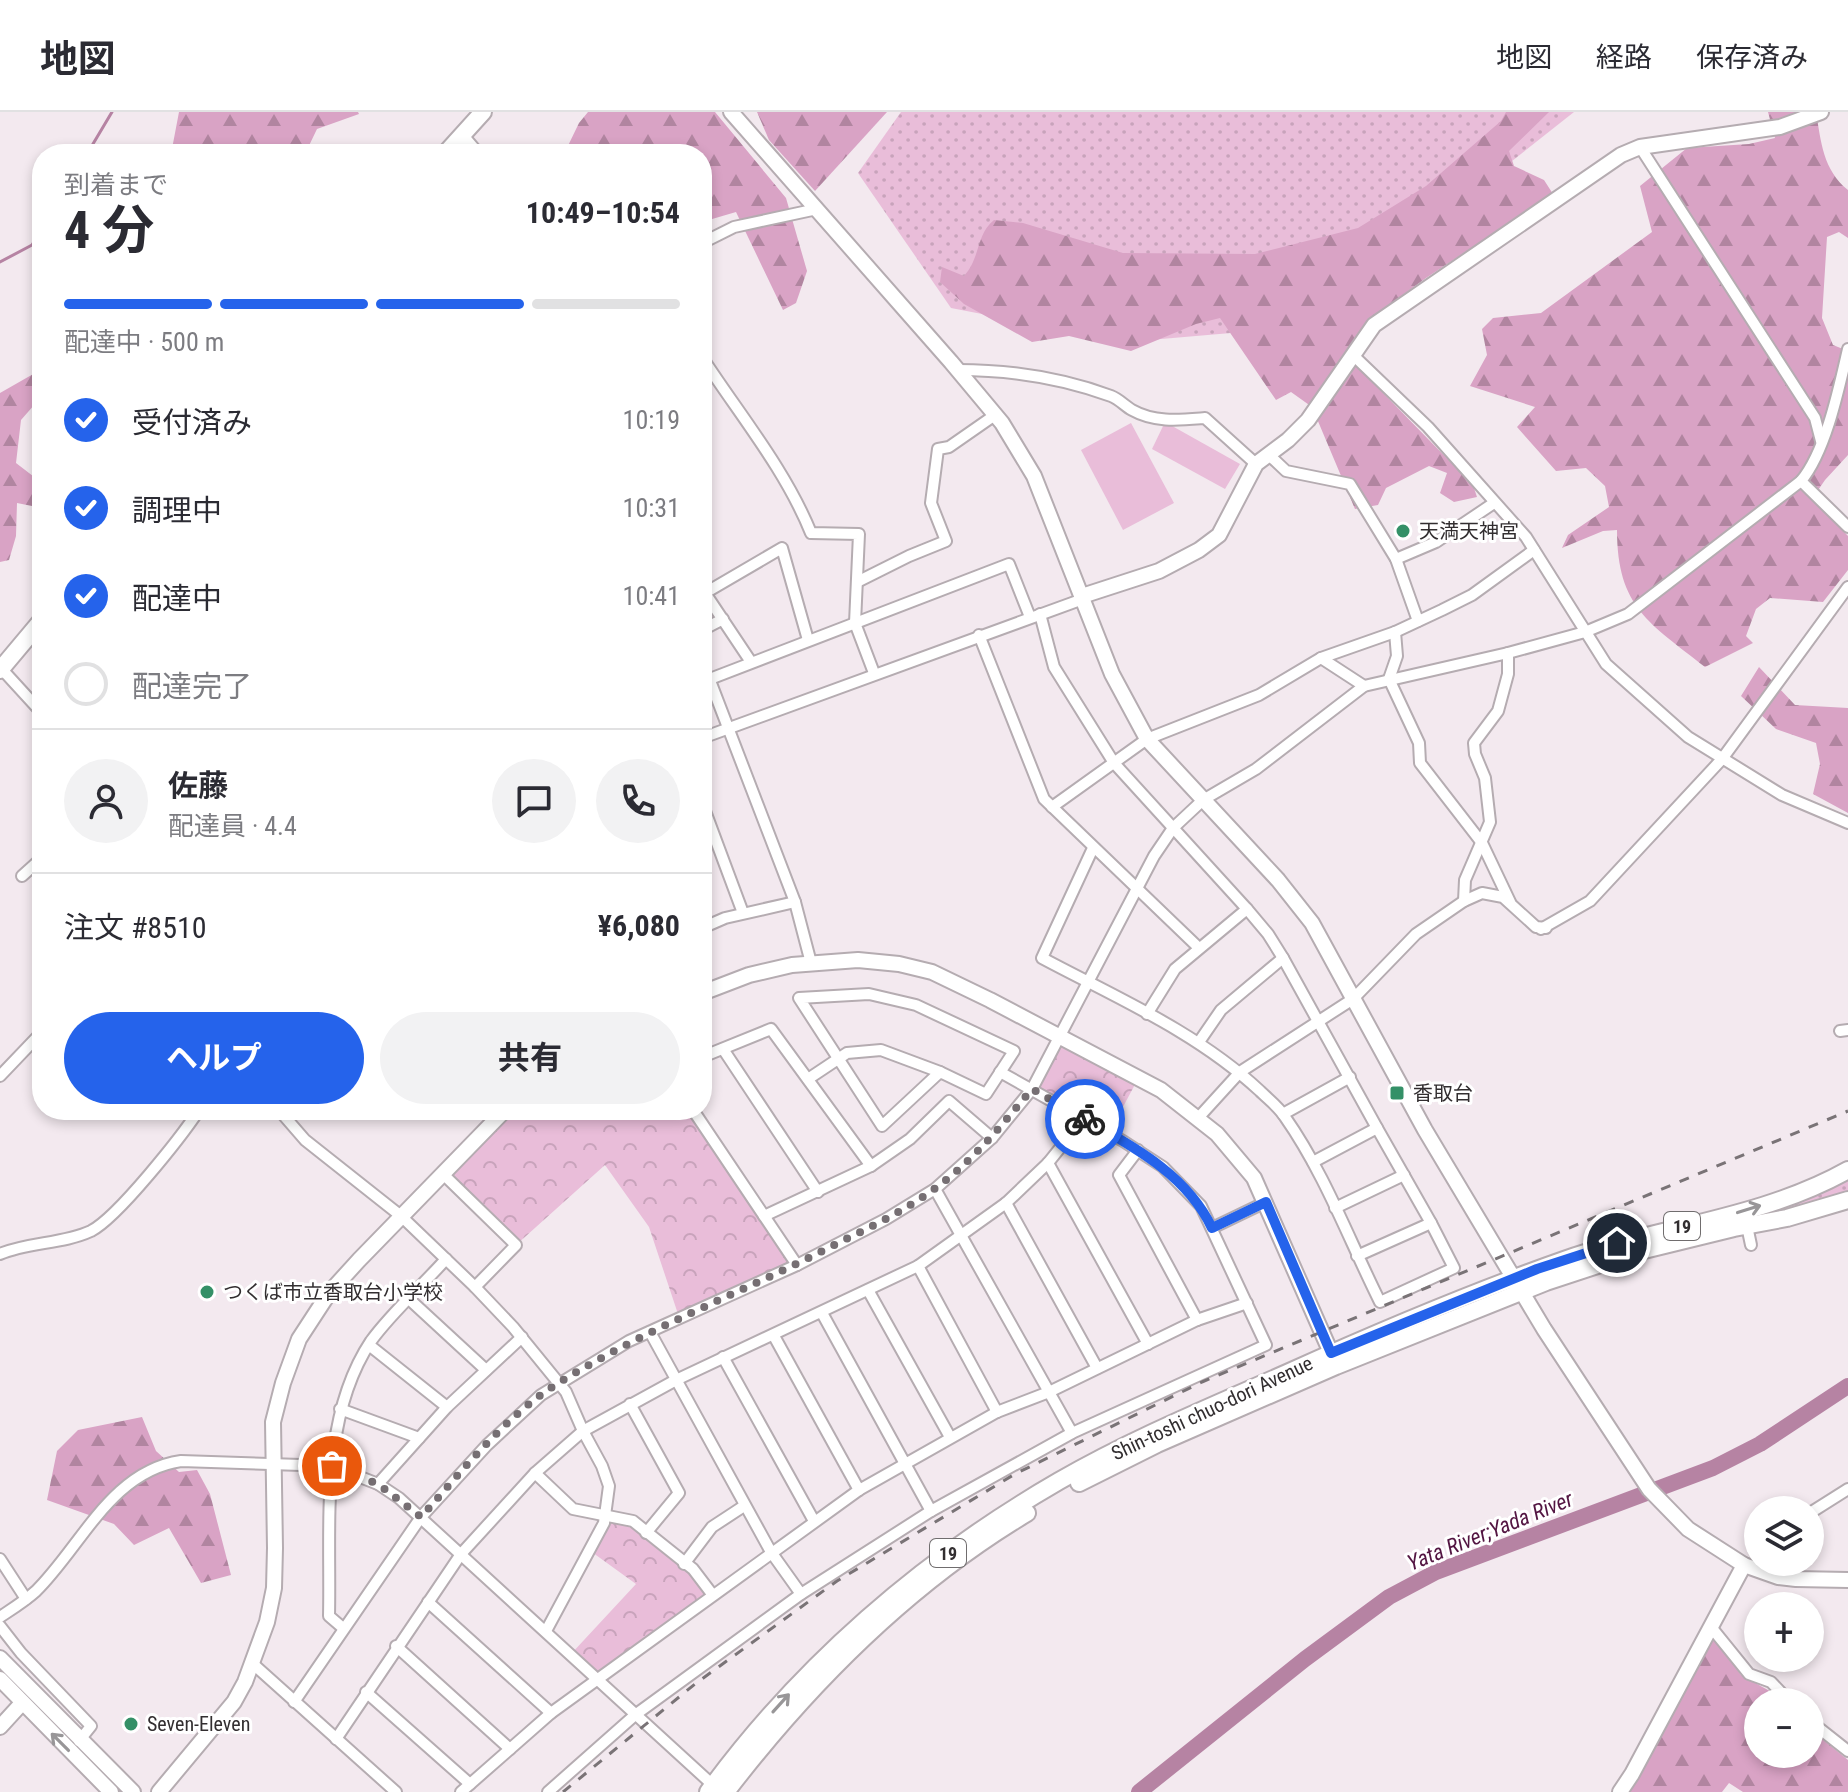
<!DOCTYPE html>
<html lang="ja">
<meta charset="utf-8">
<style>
body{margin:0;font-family:"Roboto Condensed","Noto Sans JP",sans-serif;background:#f2f2f3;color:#2b2b33;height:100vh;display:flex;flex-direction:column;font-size:30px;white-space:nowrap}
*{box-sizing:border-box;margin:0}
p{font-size:26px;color:#7c7c81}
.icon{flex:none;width:44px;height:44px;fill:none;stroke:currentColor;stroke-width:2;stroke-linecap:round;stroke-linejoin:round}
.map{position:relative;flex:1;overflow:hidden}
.panel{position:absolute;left:32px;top:32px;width:680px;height:976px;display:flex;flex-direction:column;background:#fff;border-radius:32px;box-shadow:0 4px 12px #0003}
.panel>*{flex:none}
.controls{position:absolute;left:1744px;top:1384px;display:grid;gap:16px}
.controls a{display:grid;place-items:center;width:80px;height:80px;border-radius:50%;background:#fff;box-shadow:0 4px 12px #0003;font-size:40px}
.pin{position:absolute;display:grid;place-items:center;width:68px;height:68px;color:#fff;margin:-34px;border:4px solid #fff;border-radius:50%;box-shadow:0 2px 8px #0007}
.courier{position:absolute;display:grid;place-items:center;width:80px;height:80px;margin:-40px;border:6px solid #2563eb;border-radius:50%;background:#fff;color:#222;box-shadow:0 2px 10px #0007}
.headline em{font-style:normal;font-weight:700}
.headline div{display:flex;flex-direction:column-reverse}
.headline{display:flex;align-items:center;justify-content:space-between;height:136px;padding:0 32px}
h1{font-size:52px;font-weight:700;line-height:60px}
.bar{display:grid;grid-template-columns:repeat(4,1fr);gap:12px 8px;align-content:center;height:96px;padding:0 32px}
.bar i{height:10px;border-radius:6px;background:#e1e1e2}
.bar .current{background:#2563eb}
.bar p{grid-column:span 4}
.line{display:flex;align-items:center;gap:20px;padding:0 32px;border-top:2px solid #e1e1e2}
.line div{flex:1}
.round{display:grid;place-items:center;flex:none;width:84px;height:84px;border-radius:42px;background:#f2f2f3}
ol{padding:0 32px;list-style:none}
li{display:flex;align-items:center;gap:24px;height:88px}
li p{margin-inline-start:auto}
li .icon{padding:8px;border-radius:50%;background:#2563eb;color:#fff;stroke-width:4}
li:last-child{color:#7c7c81}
li i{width:44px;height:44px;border:4px solid #e1e1e2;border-radius:50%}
.cta{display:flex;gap:16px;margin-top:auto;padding:16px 32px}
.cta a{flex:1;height:92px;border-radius:48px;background:#2563eb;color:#fff;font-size:32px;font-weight:700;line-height:92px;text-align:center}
.cta a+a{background:#f2f2f3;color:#2b2b33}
header{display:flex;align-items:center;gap:48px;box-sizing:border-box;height:112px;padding:0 40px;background:#fff;border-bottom:2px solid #e1e1e2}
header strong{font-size:38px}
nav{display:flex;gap:44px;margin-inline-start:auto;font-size:28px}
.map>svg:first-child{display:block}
</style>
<header>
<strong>地図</strong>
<nav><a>地図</a><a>経路</a><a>保存済み</a></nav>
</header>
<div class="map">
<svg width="1848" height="1680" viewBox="0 0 1848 1680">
<defs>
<pattern id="grass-dots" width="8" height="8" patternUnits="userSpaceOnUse" patternTransform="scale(2)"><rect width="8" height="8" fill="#e9bdd9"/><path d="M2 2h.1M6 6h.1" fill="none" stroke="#c8a3bb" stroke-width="1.8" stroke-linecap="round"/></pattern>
<pattern id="forest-firs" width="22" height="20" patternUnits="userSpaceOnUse" patternTransform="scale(2)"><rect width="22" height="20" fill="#d9a3c5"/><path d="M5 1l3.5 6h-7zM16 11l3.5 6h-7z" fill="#b185a0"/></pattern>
<pattern id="park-crowns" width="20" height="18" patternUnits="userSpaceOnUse" patternTransform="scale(2)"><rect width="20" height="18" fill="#e9bdd9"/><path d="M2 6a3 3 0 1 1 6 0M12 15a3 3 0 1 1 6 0" fill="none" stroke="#c8a3bb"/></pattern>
</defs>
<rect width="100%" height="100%" fill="#f3e9ef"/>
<!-- grass -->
<g fill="url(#grass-dots)">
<polygon points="901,0 1574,0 1302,215 1126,230 951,196 858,61"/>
<polygon points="1848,1064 1848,1083 1823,1092 1604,1139"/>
</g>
<!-- forest -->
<g fill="url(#forest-firs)">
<polygon points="179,0 358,0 359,2 317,17 305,42 171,42"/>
<polygon points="588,0 715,0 786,86 807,159 796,191 783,198 736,100 702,110 702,42 564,42 579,11"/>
<polygon points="757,0 887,0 815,79 769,28"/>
<path d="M 1506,0 L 1549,0 L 1509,39 L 1514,54 L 1544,68 L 1553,82 L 1426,166 L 1374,204 L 1346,243 L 1473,373 L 1477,385 L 1454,390 L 1440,381 L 1447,361 L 1429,354 L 1386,376 L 1378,393 L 1355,397 L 1312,295 L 1291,280 L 1276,288 L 1220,206 L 1196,212 L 1131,239 L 1069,224 L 1032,230 L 964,192 L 940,170 L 942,155 L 964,164 C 981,145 976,122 994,108 L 1023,111 L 1123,141 L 1255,142 L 1358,116 L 1426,74 L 1501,9 Z"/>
<path d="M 1768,0 L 1816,0 C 1821,30 1823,58 1848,78 L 1848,126 L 1839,120 L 1827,125 L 1822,206 L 1833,233 L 1848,239 L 1848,343 L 1825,368 L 1812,387 L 1848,424 L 1848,458 L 1823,490 L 1770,486 L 1756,497 L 1746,524 L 1753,531 L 1705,555 C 1650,511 1617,496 1617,418 L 1603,419 L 1562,436 L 1568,423 L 1609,395 L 1605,374 L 1586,356 L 1556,359 L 1517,315 L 1535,295 L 1470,274 L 1487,243 L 1482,217 L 1493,206 L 1541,201 L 1652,120 L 1640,74 L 1687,36 L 1749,32 L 1775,26 Z"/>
<polygon points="42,257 42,284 21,308 16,351 42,371 42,396 17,391 16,424 9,448 0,450 0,281"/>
<polygon points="1759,555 1795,593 1848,596 1848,701 1813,682 1820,652 1816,631 1776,617 1741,584"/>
<polygon points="142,1305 156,1339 179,1360 197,1358 210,1382 231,1463 201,1471 169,1416 134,1433 114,1412 47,1388 57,1339 78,1318"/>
<polygon points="1713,1524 1741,1563 1775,1582 1784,1590 1758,1590 1758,1642 1810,1642 1810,1617 1848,1648 1848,1680 1743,1680 1729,1671 1722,1680 1617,1680"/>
</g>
<!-- park -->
<g fill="url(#park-crowns)">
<polygon points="1060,923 1139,965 1109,1021 1032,977"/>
<polygon points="505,998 693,998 797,1153 680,1208 649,1115 605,1053 516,1133 443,1062"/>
<polygon points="605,1403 633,1409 684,1452 712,1482 598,1567 571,1542 636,1472 589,1438"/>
</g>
<!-- garden -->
<g fill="#e9bdd9">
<polygon points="1165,310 1240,352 1225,377 1152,337"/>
<polygon points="1131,311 1174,391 1123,418 1081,338"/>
</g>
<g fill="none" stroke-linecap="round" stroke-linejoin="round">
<!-- stream -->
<g stroke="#b683a3" stroke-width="3">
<polyline points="87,42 112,0"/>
<polyline points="0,150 32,133 42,117"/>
</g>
<!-- river -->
<polyline stroke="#b683a3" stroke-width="16" points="1139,1680 1305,1547 1389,1485 1436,1460 1713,1356 1760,1332 1848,1274"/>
<defs>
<g id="minor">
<polyline points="462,22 479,42"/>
<polyline points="1640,35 1815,306 1821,329"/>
<polyline points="702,131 734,115 817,97"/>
<path d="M 1848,237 C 1839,276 1826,339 1801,369 L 1848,415"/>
<polyline points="1354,244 1428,315 1526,425 1606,552 1688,625 1782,683 1848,711"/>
<path d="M 702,245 C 739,302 785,357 811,421 L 859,422 L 855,511 L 874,561"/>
<path d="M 958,258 C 1009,258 1062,266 1111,284 C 1119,287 1125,294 1132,298 C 1155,311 1180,308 1205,306 L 1256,352"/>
<polyline points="1268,342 1286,359 1350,372 1396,447 1418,509"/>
<polyline points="1396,447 1436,430 1494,391"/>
<polyline points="857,470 909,444 946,429 931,391 938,337 949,335 995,303"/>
<polyline points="1040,502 1054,555 1114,651 1247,797"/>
<polyline points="702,518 723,507"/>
<polyline points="1395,520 1397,544 1389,567 1419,631 1420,651 1482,731 1510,790"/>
<polyline points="979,523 1044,687 1199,836"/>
<polyline points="1321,546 1364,574"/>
<polyline points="751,550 705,481 782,436 808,528"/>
<polyline points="0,555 42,601"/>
<polyline points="709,566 795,790 811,851"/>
<polyline points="702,570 1009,452 1030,505"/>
<polyline points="702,626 1083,487"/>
<polyline points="702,691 743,801"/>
<polyline points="1052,695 1147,627 1259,583 1321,546 1395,520 1442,498 1472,483 1534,438"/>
<path d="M 1093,736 L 1042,846 C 1117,886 1197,920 1260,979 C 1268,987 1279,995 1285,1005 C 1325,1062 1349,1128 1380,1190 L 1454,1156 L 1431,1111 L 1357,1144"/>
<polyline points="22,764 42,746"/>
<polyline points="1464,789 1465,768 1490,710 1485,666 1475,642 1474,631 1498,599 1508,562 1508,541"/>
<polyline points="702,816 725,806 795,790"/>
<polyline points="1541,817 1590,789 1722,647 1848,475"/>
<polygon points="869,882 916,893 1014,939 986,982 940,960 882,1014 799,886"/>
<polyline points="1147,902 1175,857 1247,797 1268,822 1283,846 1377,1016 1313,1050"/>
<polyline points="1840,919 1848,918"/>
<polyline points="1199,930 1221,898 1283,846"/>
<polyline points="723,937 818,1080"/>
<polyline points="702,945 771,917 871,1054"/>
<polyline points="0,964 42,920"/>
<polyline points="808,967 847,941 881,938 940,960"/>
<polyline points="279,998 305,1028 401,1104 475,1175 513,1215 566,1280 583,1319 602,1354 609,1374 604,1411 546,1519"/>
<polyline points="483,998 494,1009"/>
<polyline points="693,998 797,1153"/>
<polyline points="1283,1002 1350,965"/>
<polyline points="1199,1005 1240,960 1353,887 1416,822 1464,789 1482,781 1503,785 1536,815 1546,816"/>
<polyline points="1377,1016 1431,1111"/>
<polyline points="1138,1038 1119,1063 1197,1208"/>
<polyline points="1048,1051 1148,1232"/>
<polyline points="443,1062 516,1133 475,1175"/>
<polyline points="935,1077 1072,1321"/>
<polyline points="1006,1091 1097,1256"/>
<polyline points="1335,1096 1404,1063"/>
<polyline points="764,1104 871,1054 910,1027 949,989 992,1026"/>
<polyline points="1747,1114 1751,1133"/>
<polyline points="1212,1116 1266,1090"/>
<path d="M 0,1142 C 28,1130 63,1132 91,1119 C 118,1105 181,1025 199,998"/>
<polyline points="918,1154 997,1300"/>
<polyline points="868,1178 950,1325"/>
<polyline points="409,1187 486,1258"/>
<polyline points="822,1201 931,1399"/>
<polyline points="650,1220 771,1440 801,1482"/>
<polyline points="774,1224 859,1378"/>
<polyline points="369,1233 447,1295"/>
<polyline points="723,1245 814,1409"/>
<polyline points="630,1292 679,1381 646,1421"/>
<polyline points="340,1297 419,1326"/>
<polyline points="535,1361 573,1397 633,1409 693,1457 712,1482"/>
<polyline points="378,1372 447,1295 522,1225"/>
<polyline points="1810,1401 1848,1377"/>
<polyline points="0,1447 26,1487"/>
<polyline points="684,1452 712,1415 744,1394"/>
<polyline points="428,1490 551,1601"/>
<path d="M 0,1505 C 12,1497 25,1489 36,1479 C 81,1435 111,1359 181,1349 L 332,1354 L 378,1372 L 399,1386 L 715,1675"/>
<polyline points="0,1514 21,1541 91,1614 79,1629"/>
<polyline points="1711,1515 1749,1562 1771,1570 1790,1590"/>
<path d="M 343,1516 L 329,1504 C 331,1414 319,1307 371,1229 C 392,1200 422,1174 446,1147"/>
<polyline points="396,1534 510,1637"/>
<polyline points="252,1551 396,1680"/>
<polyline points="366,1580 470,1672"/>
<polyline points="294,1590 421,1405 487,1333 541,1283 629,1229 797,1153 886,1107 935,1077 992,1026 1032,977 1154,744 1173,716 1203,688 1256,657 1364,574 1508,541 1585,520 1628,502 1801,369"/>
<polyline points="1810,1609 1848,1639"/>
<polyline points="336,1627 461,1442 535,1361 583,1319 676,1268 918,1154 1006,1091 1048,1051 1084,1006"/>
<polyline points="461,1680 551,1601 859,1378 997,1300 1049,1280 1197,1208 1247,1191"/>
<polyline points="548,1680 635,1603 801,1482 931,1399 1072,1321 1266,1233 1201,1094 1163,1055 1123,1029 1000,960"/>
</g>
<g id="tertiary">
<polyline points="731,0 951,250 1002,311 1034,364 1112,562 1147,627 1278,768 1312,811 1425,1018 1544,1217 1649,1377 1688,1417 1744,1453 1778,1465 1796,1467 1848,1468"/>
<polyline points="1082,484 1159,459 1199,438 1219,423 1256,352 1288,328 1308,308 1374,213 1621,43 1640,35 1780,15 1821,0"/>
<polyline points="702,881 749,863 792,853 858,848 899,852 932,860 990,888 1161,978 1217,1022 1254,1066 1335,1250"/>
<polyline points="0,1615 22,1591"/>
<polyline points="159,1680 234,1590 245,1570 267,1510 274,1476 275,1436 273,1310 283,1271 299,1227 329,1181 359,1148 505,998"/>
<polyline points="1620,1680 1632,1662 1744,1453"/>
</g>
<g id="secondary">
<polyline points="0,1546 133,1680"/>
<polyline points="0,1567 111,1680"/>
</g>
<g id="primary">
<polyline points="445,42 483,0"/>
<polyline points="0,558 42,508"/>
<polyline points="1079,1371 1157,1332 1336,1254 1546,1170 1640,1139 1734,1116 1787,1106 1848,1088"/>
<path d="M 708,1680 C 801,1553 922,1448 1059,1369 C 1132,1327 1210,1295 1287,1261 C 1378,1220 1470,1181 1564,1148 C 1657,1115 1761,1107 1848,1058"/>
<path d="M 726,1680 C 809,1572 910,1471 1027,1401"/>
</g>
</defs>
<!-- minor casing -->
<use href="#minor" stroke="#b5acb1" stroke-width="14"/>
<!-- tertiary casing -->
<use href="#tertiary" stroke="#b5acb1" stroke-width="18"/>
<!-- secondary casing -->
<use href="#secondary" stroke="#b5acb1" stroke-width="18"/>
<!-- primary casing -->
<use href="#primary" stroke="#b5acb1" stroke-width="20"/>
<!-- minor -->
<use href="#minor" stroke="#fff" stroke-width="10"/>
<!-- tertiary -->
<use href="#tertiary" stroke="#fff" stroke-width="14"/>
<!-- secondary -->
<use href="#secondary" stroke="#fff" stroke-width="14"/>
<!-- primary -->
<use href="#primary" stroke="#fff" stroke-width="16"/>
<!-- rail -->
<polyline stroke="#797376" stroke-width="3" stroke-dasharray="10 10" stroke-linecap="butt" points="563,1680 695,1572 837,1469 1015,1362 1202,1270 1848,999"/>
</g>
<!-- one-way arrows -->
<defs><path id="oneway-shaft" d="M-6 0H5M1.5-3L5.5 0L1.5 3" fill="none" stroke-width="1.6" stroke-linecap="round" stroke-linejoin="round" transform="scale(2)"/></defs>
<g stroke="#989698">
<use href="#oneway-shaft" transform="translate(1749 1097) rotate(-17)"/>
<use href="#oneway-shaft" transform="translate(781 1591) rotate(-48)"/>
<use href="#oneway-shaft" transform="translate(60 1630) rotate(-135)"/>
</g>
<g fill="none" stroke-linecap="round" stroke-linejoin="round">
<!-- done -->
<path stroke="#766f73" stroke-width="8" stroke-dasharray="0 14.4" d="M 332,1354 L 378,1372 L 421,1405 C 463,1358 506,1303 560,1270 C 649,1215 746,1179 838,1131 C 871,1115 904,1099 934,1077 C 972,1050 1002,1013 1032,977 L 1085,1007"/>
<!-- route -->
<path stroke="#2563eb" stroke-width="10" d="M 1085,1007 C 1134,1035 1187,1063 1212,1116 L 1266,1090 L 1331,1241 L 1537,1157 L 1617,1131"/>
</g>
<!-- markers -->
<g fill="#349067" stroke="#fff" stroke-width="3">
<circle cx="1403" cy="419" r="8"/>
<rect x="1389" y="973" width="16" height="16" rx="4"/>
<circle cx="207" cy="1180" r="8"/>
<circle cx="131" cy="1612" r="8"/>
</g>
<g text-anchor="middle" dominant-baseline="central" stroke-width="6" stroke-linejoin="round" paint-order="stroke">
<!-- shield labels -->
<g fill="#fff" stroke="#706d6e" stroke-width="2">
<rect x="1664" y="1100" width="36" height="28" rx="6"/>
<rect x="930" y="1427" width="36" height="28" rx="6"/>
</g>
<g font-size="18" font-weight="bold" fill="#322e30">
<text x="1682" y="1114">19</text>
<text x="948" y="1441">19</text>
</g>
<!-- poi labels -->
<g font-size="20" fill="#322e30" stroke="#fff" text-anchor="start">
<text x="1419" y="419">天満天神宮</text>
<text x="1413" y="981">香取台</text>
<text x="223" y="1180">つくば市立香取台小学校</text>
<text x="147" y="1612">Seven-Eleven</text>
</g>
<!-- street labels -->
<g font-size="20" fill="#322e30" stroke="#fff">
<text transform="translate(1212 1296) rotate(-25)">Shin-toshi chuo-dori Avenue</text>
</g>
<!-- water labels -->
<g font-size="22" font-style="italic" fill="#531542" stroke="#fff">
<text transform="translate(1490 1419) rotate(-22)">Yata River;Yada River</text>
</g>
</g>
</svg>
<div class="controls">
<a><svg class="icon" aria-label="layers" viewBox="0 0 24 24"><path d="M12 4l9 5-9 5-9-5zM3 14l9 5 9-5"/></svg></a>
<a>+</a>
<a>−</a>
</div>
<div class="pin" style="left:332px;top:1354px;background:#ea580c"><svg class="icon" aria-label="bag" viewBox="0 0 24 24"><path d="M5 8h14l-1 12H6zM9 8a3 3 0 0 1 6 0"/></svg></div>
<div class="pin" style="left:1617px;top:1131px;background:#1f2937"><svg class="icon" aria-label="home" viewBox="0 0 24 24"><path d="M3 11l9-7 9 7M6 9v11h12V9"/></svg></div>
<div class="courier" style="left:1085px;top:1007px"><svg class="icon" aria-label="bike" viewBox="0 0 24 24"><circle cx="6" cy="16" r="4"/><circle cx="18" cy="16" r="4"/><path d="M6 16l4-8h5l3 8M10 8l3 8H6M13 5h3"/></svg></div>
<section class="panel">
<div class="headline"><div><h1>4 分</h1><p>到着まで</p></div><em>10:49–10:54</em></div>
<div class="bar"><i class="current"></i><i class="current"></i><i class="current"></i><i></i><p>配達中 · 500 m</p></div>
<ol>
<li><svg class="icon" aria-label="check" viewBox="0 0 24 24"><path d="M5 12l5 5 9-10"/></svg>受付済み<p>10:19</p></li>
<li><svg class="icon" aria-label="check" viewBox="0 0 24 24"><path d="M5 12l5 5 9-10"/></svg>調理中<p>10:31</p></li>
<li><svg class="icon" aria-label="check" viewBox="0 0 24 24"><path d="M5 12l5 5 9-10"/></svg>配達中<p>10:41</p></li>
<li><i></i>配達完了</li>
</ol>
<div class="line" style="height:144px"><a class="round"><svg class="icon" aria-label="person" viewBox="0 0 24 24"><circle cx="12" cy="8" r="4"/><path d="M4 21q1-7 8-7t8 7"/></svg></a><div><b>佐藤</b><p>配達員 · 4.4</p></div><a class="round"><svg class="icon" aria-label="chat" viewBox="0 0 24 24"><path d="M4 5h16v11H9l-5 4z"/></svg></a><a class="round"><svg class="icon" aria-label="phone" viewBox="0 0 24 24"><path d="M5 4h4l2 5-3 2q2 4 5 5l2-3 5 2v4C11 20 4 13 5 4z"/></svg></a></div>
<div class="line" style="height:104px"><div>注文 #8510</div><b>¥6,080</b></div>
<div class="cta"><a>ヘルプ</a><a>共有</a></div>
</section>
</div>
